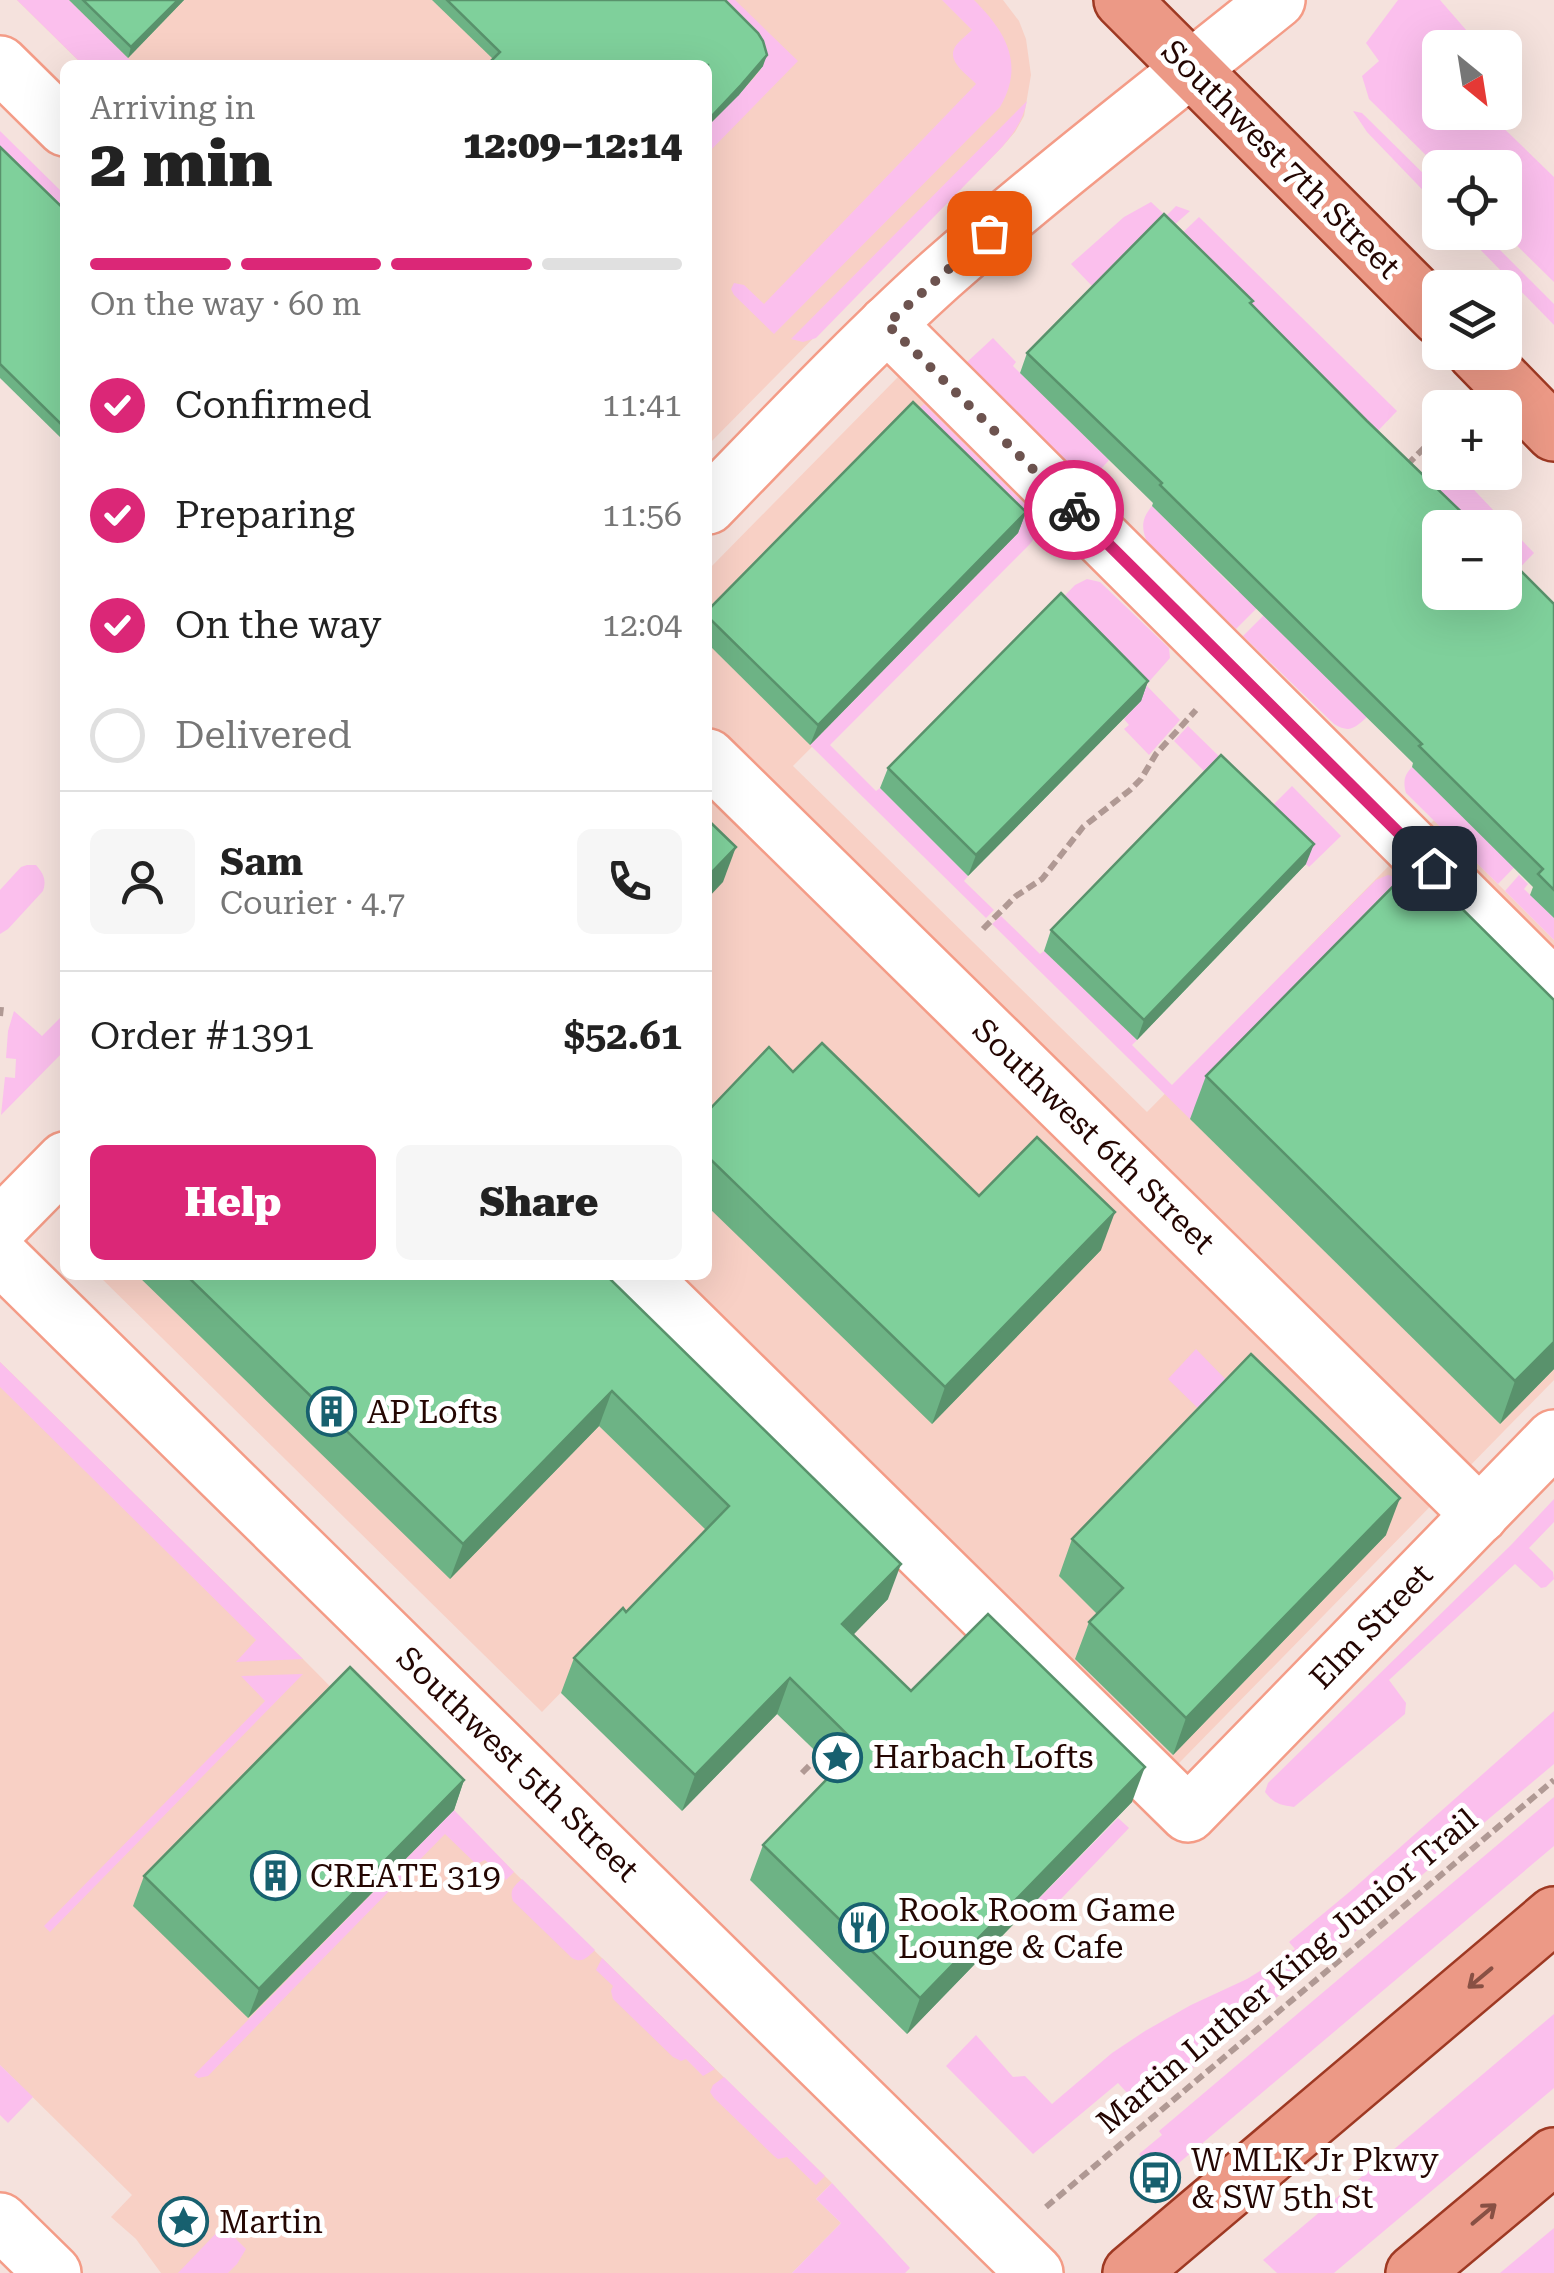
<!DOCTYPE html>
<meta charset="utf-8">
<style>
body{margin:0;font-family:"Roboto Serif",serif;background:#f6f6f6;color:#222;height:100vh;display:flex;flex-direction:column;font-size:38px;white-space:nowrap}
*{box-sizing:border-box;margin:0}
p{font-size:32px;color:#767676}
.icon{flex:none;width:55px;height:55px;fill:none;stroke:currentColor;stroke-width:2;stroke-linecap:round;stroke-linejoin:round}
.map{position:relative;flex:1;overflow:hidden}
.side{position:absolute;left:60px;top:60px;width:652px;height:1220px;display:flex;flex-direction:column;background:#fff;border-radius:15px;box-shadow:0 10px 40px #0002}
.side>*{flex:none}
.needle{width:65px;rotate:150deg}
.tools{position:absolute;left:1422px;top:30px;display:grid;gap:20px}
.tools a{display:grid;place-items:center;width:100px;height:100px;border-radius:15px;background:#fff;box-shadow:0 10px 40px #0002;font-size:50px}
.pin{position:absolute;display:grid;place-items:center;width:85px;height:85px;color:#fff;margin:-42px;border-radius:20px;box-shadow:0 5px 15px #0006}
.courier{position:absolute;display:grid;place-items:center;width:100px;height:100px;margin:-50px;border:8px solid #db2777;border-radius:50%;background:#fff;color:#222;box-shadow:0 2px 12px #0007}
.summary em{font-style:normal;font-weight:800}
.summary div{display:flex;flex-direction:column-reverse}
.summary{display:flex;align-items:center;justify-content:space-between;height:170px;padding:0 30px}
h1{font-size:65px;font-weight:800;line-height:75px}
.bar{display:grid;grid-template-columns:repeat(4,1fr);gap:15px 10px;align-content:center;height:120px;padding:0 30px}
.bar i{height:12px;border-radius:8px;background:#e0e0e0}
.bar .on{background:#db2777}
.bar p{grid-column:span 4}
.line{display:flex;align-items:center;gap:25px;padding:0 30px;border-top:2px solid #e0e0e0}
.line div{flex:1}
.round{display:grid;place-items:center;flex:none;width:105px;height:105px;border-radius:15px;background:#f6f6f6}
ol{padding:0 30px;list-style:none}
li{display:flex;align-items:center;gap:30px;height:110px}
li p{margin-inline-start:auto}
li .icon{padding:10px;border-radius:50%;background:#db2777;color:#fff;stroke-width:4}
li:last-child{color:#767676}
li i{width:55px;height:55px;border:5px solid #e0e0e0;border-radius:50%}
.primary-button{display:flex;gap:20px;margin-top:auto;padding:20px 30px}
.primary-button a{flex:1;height:115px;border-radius:15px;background:#db2777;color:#fff;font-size:40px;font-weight:800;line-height:115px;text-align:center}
.primary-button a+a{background:#f6f6f6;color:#222}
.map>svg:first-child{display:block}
</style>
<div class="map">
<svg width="1554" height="2273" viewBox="0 0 1554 2273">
<rect width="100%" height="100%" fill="#f5e2dd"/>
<!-- built -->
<g fill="#f8d0c5">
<polygon points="17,0 1003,0 1019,21 1026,39 1031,75 1024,116 1015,132 1002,147 708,445 708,65 83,65"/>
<polygon points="898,377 1039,518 793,766 1147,1112 1434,820 1554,940 1554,1380 1138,1805 977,1648 794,1464 609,1643 542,1712 98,1275 708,1275 708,570"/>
<polygon points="0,1362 303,1659 514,1872 832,2183 816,2199 841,2223 792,2273 161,2273 136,2239 111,2217 132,2195 0,2065"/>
</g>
<!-- green -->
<g fill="#fbbfed">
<polygon points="17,0 69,0 135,65 83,65"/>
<polygon points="710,0 735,0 798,61 708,153 708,126 754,78 761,69 762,61"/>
<path d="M 942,0 L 974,0 C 1006,32 1025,64 1000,107 L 774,334 L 734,295 L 731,289 L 734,283 L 744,285 L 764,304 L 976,84 C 969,76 948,63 954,49 C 956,43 967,35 972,30 Z"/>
<polygon points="1398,0 1440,0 1467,31 1470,38 1467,47 1440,48 1440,112 1488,113 1554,177 1554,282 1504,233 1505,168 1440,169 1369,99 1362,76 1379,61 1366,43"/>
<path d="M 1027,101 C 1023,120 1014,133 1002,147 L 816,338 L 803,342 L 791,339 Z"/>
<polygon points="1353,111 1362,113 1440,190 1440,208 1367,132"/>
<polygon points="0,131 65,195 65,225 0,161"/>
<polygon points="1151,202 1166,216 1176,206 1190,211 1104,287 1097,282 1092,286 1071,264 1124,217"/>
<polygon points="1199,217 1397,411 1372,437 1176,239"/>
<polygon points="1464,233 1483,233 1554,304 1554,325"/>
<path d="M 993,338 L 1016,362 L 1013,366 L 1109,460 C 1101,469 1095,478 1081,476 L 966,363 Z"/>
<path d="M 924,404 L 1039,518 C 1040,530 1037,535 1030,544 L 830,745 L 876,791 L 880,788 L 968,876 L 964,881 L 994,910 L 986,918 L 810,745 L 1018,533 L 905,422 Z"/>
<polygon points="1458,473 1534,553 1505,583 1505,528 1450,527 1433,498"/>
<path d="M 1152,506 L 1238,592 L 1258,574 L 1278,587 L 1236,629 L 1148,544 C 1141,529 1141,519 1152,506 Z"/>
<polygon points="1087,579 1100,582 1169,648 1170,658 1146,685 1180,720 1149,755 1124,729 1129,725 1124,719 1140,701 1050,611 1075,585"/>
<path d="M 1266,613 L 1272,624 L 1367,717 C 1354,729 1349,733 1334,724 L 1243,636 Z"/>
<polygon points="1188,726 1271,807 1292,786 1341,836 1309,867 1210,772 1207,774 1174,741"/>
<path d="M 1412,767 L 1498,852 L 1537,844 L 1498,884 L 1406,793 C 1403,782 1404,775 1412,767 Z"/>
<path d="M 27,865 L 36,865 C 43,873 47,880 43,891 L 8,929 L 0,934 L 0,890 L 21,867 Z"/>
<polygon points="1388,875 1406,880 1400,906 1190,1119 992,924 1001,916 1040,954 1044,951 1137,1040 1132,1045 1172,1085 1376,880"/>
<polygon points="1519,875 1528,884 1524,889 1554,918 1554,940 1505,891"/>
<polygon points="14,1011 42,1036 65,1013 65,1050 1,1115 5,1077 15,1078 16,1059 6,1058 8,1031"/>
<polygon points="1196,1349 1237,1391 1210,1420 1168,1379"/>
<polygon points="0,1362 303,1659 236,1662 256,1640 0,1387"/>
<path d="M 1554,1499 L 1554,1522 L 1529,1548 L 1553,1572 L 1554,1579 L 1546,1587 L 1541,1588 L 1515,1564 L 1389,1680 L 1406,1703 L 1405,1714 L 1294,1807 C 1280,1805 1274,1804 1265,1792 L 1268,1783 L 1511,1545 Z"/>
<polygon points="303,1674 50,1932 44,1926 265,1701 241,1676"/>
<polygon points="1554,1711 1554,1764 1143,2110 1118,2083 1033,2154 946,2066 976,2035 1013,2077 1025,2076 1052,2104 1112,2053 1145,2031 1191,2005 1247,1979 1295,1949 1289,1942 1353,1889"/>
<polygon points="1554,1797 1554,1846 1160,2179 1139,2154 1162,2135 1159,2131"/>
<polygon points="454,1810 514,1872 506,1880 485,1860 477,1864 474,1862 445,1834 208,2076 198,2078 194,2075"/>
<polygon points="1118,1818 1129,1828 1059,1901 1020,1925 1016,1922"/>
<path d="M 522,1879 L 595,1950 C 588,1957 582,1964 572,1958 L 513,1901 C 509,1890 514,1886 522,1879 Z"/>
<polygon points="602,1958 715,2069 703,2076 686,2059 681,2061 673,2057 613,1999 611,1991 613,1986 596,1970"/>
<polygon points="1554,2014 1554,2088 1334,2273 1277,2273 1263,2260"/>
<polygon points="0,2065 33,2097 8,2123 0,2115"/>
<polygon points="724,2077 825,2176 816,2185 787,2157 778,2159 774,2156 714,2098 710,2092 713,2085"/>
<polygon points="832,2183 910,2268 905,2273 792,2273 841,2223 816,2199"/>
<polygon points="223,2226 246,2249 237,2264 228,2273 178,2273"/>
<polygon points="1554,2228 1554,2273 1500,2273"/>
</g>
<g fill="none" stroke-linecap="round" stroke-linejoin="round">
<defs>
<g id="minor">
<polyline points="0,64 65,128"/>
<polyline points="887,324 1554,988"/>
<path d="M 708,506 C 784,428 859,348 940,275 C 1049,179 1164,91 1277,0"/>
<polyline points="708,757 1480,1515"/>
<polyline points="0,1226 65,1160"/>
<polyline points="0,1256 1035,2273"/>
<polyline points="640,1275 1188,1814 1554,1438"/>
<polyline points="0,2221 53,2273"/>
</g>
<g id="major">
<polyline points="1122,0 1440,318"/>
<polyline points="1475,352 1554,433"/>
<polyline points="1131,2273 1554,1915"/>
<polyline points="1414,2273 1554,2156"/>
</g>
</defs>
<!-- minor casing -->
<use href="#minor" stroke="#f49c87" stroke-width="60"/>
<!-- major casing -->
<use href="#major" stroke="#9e3923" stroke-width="60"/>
<!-- path -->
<g stroke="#b09994" stroke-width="6" stroke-dasharray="10 5" stroke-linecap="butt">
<polyline points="1407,465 1434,438"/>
<polyline points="983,929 1016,896 1042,879 1083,827 1130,790 1141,779 1156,754 1196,710"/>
<polyline points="0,1016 1,1007"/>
<polyline points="802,1773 812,1763"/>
<polyline points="1046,2207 1554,1780"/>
</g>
<!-- minor -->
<use href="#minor" stroke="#fff" stroke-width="55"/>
<!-- major -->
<use href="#major" stroke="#ec9986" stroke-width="55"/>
</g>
<!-- wall -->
<g fill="#6db385">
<polygon points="69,0 184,0 128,58"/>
<polygon points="432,0 725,0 763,66 738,96 493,59"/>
<polygon points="0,147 65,210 65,442 0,378"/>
<polygon points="1251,304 1367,421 1554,604 1554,918 1530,895 1533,887 1412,767 1413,763 1152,506 1153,503 1020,373 1027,353"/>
<polygon points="1026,512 1018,533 810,745 708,644 708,610"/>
<polygon points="1148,681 1141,701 968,876 880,788 888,768"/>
<polygon points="1306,864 1137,1040 1044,951 1051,930"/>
<polygon points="1554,1000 1554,1369 1500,1424 1190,1119 1206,1076"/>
<polygon points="793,1072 979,1196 1101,1250 932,1424 708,1207 708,1111"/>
<polygon points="137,1275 606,1275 888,1599 853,1634 911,1691 1132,1802 907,2034 750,1880 763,1845 835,1770 777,1714 682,1811 561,1693 574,1658 626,1612 706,1530 599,1426 450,1579"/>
<polygon points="1386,1535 1173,1755 1075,1659 1089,1622 1097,1614 1059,1576 1072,1539"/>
<polygon points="464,1780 454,1810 248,2018 133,1906 144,1876"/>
</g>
<!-- shaded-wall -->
<g fill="#59926c">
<polygon points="178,0 184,0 128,58 131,47"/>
<polygon points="767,55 763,66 738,96 708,126 708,120"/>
<polygon points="1026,512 1018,533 810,745 818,725"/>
<polygon points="1148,681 1141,701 968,876 976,855"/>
<polygon points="1314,844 1306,864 1137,1040 1144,1020"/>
<polygon points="736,847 723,882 708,898 708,876"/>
<polygon points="1115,1212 1101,1250 932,1424 945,1387"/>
<polygon points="1554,1342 1554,1369 1500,1424 1515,1381"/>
<polygon points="612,1391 599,1426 450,1579 463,1544"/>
<polygon points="1400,1498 1386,1535 1173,1755 1186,1718"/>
<polygon points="901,1564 888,1599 830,1659 842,1624"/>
<polygon points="790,1678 777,1714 682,1811 695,1775"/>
<polygon points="1145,1767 1132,1802 907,2034 920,1998"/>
<polygon points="464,1780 454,1810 248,2018 259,1989"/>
</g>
<!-- building -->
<g fill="#7fd09b" stroke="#59926c" stroke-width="2.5">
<polygon points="83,0 178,0 131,47"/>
<polygon points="447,0 725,0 758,33 763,41 767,55 741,85 708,120 708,65 487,65 500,52"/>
<polygon points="0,147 65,210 65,428 0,364"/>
<polygon points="1164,214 1253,301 1250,303 1367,421 1478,528 1440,528 1440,592 1505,592 1505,555 1554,604 1554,890 1538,874 1543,869 1419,746 1422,744 1160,485 1162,483 1027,353"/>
<polygon points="913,402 1026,512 818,725 708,617 708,610"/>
<polygon points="1061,593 1148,681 976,855 888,768"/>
<polygon points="1221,755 1314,844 1144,1020 1051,930"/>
<polygon points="708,820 736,847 708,876"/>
<polygon points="1416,863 1554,1000 1554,1342 1515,1381 1206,1076"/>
<polygon points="822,1043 979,1196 1037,1137 1115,1212 945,1387 708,1157 708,1111 769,1047 793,1072"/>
<polygon points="186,1275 606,1275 901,1564 842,1624 911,1691 988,1614 1145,1767 920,1998 763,1845 859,1746 790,1678 695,1775 574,1658 623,1608 626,1612 729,1506 612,1391 463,1544"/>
<polygon points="1251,1354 1400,1498 1186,1718 1089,1622 1123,1588 1072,1539"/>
<polygon points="350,1667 464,1780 259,1989 144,1876"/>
</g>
<!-- one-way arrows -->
<defs><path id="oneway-shaft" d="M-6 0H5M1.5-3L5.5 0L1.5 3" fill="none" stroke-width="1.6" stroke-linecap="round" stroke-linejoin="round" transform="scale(2.5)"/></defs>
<g stroke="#885044">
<use href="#oneway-shaft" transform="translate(1480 1978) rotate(140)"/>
<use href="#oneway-shaft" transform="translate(1484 2214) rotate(-40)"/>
</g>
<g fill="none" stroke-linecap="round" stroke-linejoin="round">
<!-- done -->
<polyline stroke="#6d534f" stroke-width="10" stroke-dasharray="0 18" points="989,233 887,324 1074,510"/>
<!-- route -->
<polyline stroke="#db2777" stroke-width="12" points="1074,510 1434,868"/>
</g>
<!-- icons -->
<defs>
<symbol id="building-ring" viewBox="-11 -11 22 22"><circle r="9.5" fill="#fff" stroke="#17606f" stroke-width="1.5"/><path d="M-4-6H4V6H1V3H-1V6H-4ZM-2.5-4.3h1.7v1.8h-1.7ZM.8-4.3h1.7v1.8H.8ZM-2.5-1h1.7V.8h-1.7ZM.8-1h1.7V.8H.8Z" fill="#17606f"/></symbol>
<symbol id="sight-ring" viewBox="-11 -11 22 22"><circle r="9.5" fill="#fff" stroke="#17606f" stroke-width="1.5"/><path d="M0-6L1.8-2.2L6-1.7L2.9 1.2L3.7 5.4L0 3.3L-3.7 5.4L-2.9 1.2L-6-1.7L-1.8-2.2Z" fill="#17606f"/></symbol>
<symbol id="restaurant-ring" viewBox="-11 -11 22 22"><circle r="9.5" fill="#fff" stroke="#17606f" stroke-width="1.5"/><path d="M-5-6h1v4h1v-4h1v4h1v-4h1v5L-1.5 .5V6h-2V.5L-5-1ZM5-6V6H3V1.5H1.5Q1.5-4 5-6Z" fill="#17606f"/></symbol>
<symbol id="bus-ring" viewBox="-11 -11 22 22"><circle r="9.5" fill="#fff" stroke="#17606f" stroke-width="1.5"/><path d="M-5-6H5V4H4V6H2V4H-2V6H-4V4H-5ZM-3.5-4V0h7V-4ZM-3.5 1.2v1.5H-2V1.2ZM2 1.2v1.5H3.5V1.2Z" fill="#17606f"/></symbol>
</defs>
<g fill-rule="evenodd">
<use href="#building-ring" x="304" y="1384" width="55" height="55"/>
<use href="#sight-ring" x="810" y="1730" width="55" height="55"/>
<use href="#building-ring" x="248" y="1848" width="55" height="55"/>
<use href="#restaurant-ring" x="836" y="1900" width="55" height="55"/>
<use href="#bus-ring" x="1128" y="2150" width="55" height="55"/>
<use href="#sight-ring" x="156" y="2194" width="55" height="55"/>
</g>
<g text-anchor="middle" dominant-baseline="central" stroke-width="10" stroke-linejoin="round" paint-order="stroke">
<!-- street labels -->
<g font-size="32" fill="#240602" stroke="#fff">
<text transform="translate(1281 159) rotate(45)">Southwest 7th Street</text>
<text transform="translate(1094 1136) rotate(44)">Southwest 6th Street</text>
<text transform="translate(1371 1626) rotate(-46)">Elm Street</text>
<text transform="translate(518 1764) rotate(44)">Southwest 5th Street</text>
<text transform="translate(1287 1971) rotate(-40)">Martin Luther King Junior Trail</text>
</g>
<!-- poi labels -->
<g font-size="32" fill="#240602" stroke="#fff" text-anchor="start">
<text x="367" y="1412">AP Lofts</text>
<text x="873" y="1757">Harbach Lofts</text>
<text x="310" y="1876">CREATE 319</text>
<text x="898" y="1910">Rook Room Game<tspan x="898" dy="37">Lounge &amp; Cafe</tspan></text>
<text x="1191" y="2160">W MLK Jr Pkwy<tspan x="1191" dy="37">&amp; SW 5th St</tspan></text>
<text x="219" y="2222">Martin</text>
</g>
</g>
</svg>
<div class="tools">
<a><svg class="needle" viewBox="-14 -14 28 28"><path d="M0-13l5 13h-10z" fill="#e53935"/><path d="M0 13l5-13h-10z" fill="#767676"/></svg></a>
<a><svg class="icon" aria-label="locate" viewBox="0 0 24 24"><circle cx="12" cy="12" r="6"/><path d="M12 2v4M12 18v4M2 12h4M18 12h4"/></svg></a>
<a><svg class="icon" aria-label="layers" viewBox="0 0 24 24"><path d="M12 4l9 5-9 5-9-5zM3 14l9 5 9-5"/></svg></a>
<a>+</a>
<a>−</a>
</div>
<div class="pin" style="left:989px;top:233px;background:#ea580c"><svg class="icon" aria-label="bag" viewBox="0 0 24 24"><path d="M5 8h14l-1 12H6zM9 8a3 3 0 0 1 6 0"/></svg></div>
<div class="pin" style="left:1434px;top:868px;background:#1f2937"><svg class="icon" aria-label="home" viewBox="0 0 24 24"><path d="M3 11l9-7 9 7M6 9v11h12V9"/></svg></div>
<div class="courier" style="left:1074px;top:510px"><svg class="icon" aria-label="bike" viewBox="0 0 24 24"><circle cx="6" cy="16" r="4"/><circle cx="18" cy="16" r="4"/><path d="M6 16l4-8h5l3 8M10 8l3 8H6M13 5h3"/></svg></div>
<section class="side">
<div class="summary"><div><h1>2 min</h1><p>Arriving in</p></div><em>12:09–12:14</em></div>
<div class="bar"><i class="on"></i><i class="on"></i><i class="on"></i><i></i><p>On the way · 60 m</p></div>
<ol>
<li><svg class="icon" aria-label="check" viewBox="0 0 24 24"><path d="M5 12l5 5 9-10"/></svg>Confirmed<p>11:41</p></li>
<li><svg class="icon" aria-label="check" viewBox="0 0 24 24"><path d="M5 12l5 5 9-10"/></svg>Preparing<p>11:56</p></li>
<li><svg class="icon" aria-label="check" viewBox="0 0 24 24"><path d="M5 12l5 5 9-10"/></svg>On the way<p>12:04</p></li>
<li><i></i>Delivered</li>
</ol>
<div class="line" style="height:180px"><a class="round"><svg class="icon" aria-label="person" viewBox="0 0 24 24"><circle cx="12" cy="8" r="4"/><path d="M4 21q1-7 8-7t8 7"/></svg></a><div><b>Sam</b><p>Courier · 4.7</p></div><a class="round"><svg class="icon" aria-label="phone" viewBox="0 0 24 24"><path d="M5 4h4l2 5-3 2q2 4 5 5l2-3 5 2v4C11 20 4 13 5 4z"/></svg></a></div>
<div class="line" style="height:130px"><div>Order #1391</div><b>$52.61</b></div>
<div class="primary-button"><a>Help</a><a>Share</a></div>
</section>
</div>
